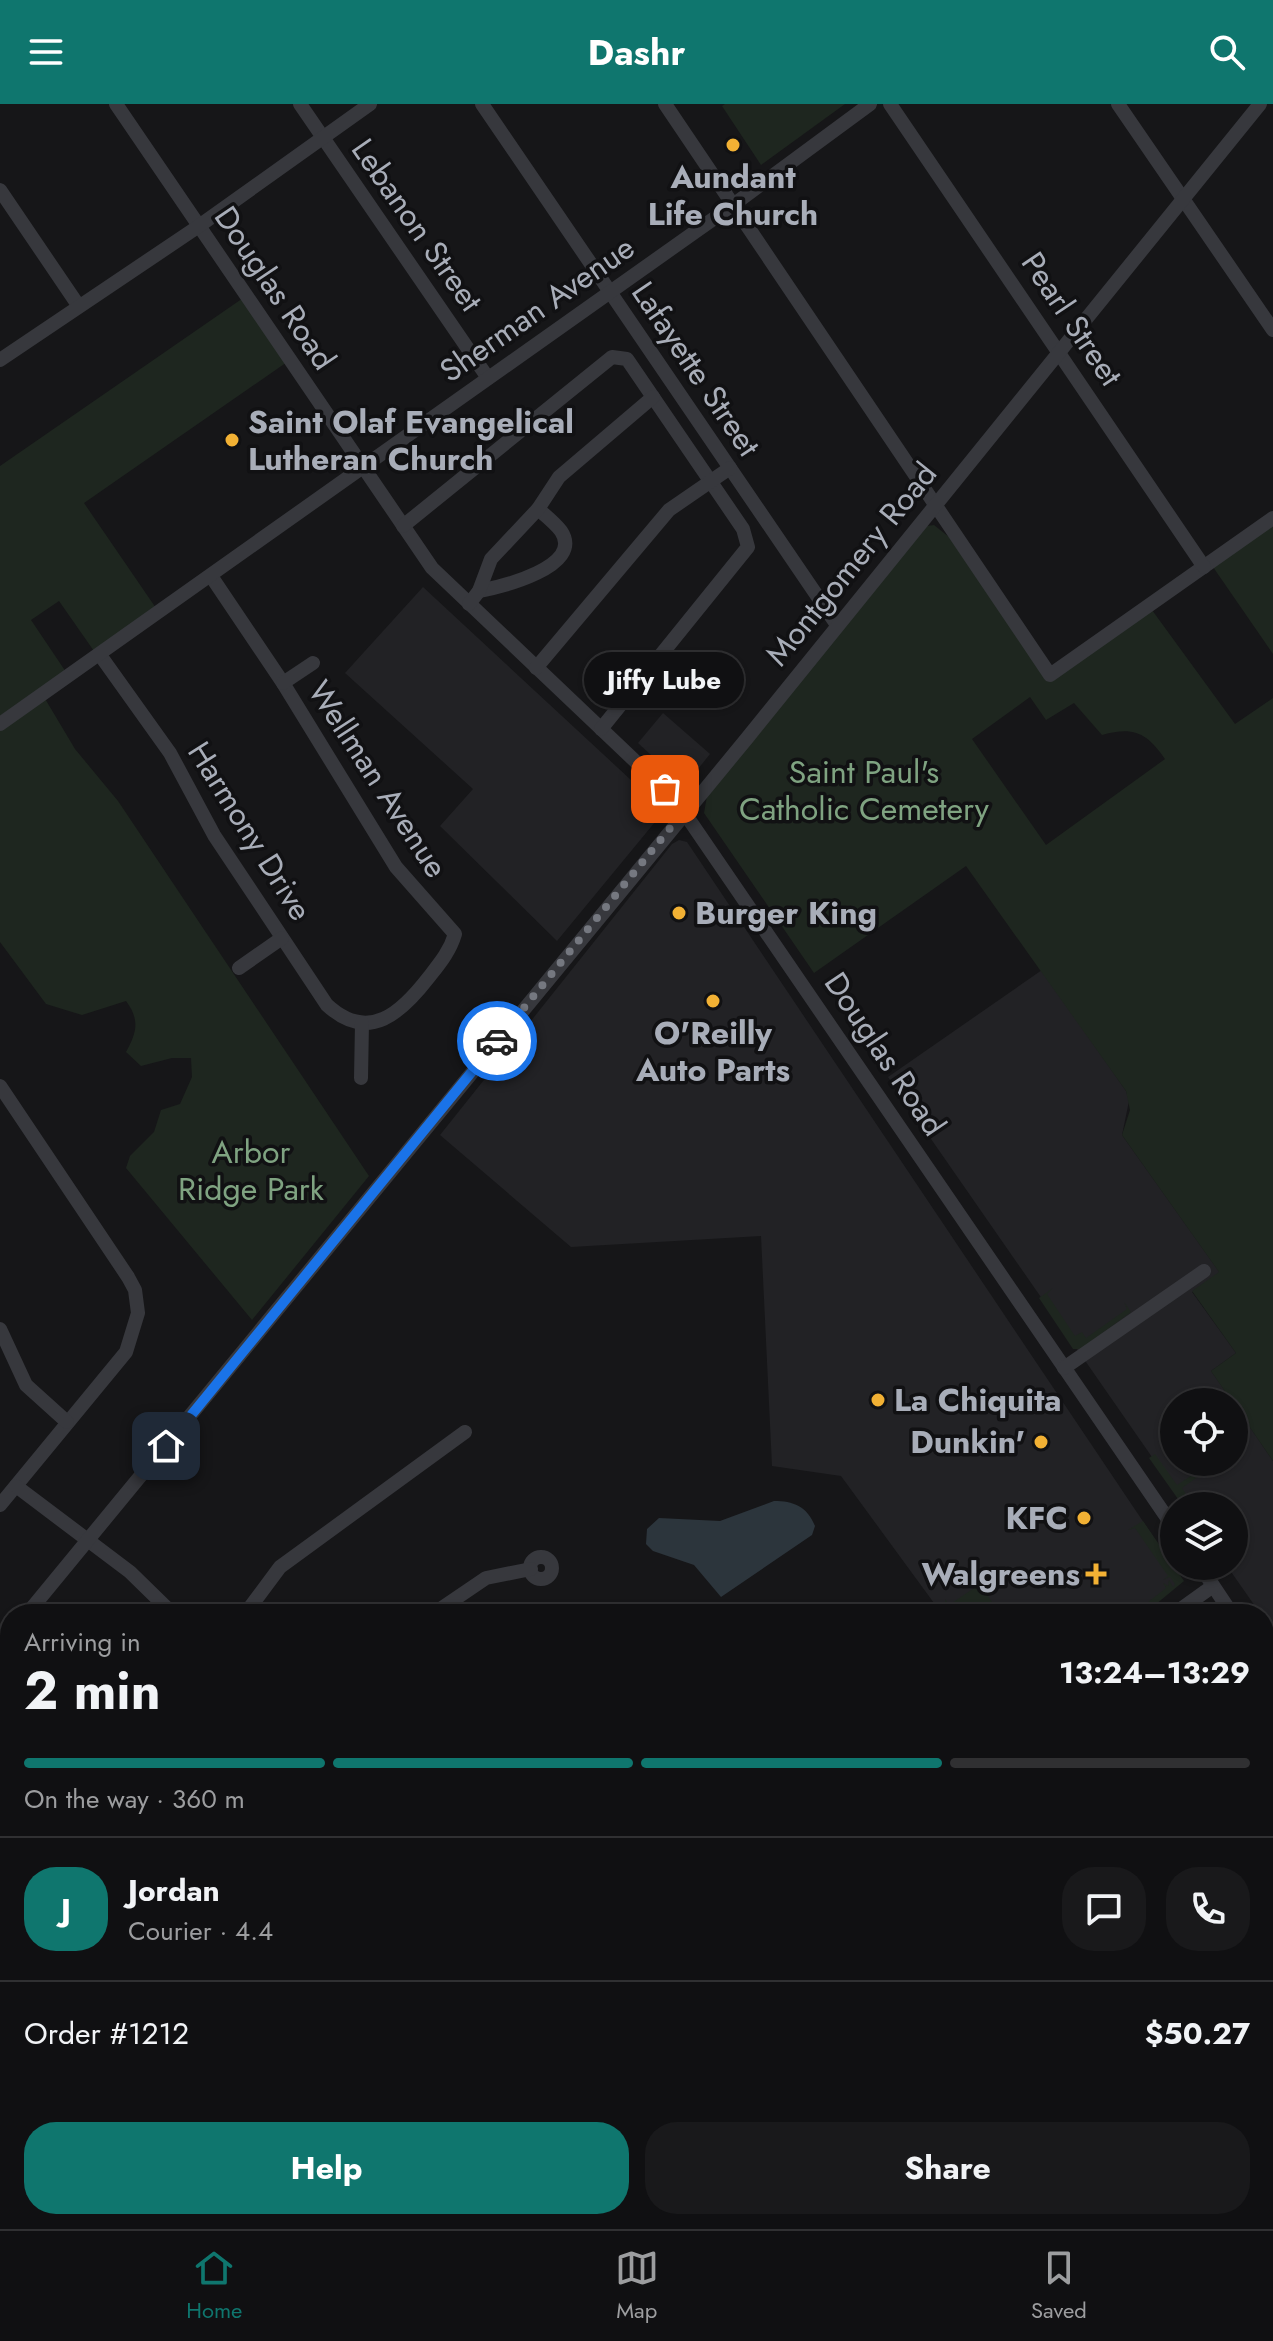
<!DOCTYPE html>
<meta charset="utf-8">
<style>
body{margin:0;font-family:Jost,sans-serif;background:#19191b;color:#f1f3f6;height:100vh;display:flex;flex-direction:column;font-size:30px;white-space:nowrap}
*{box-sizing:border-box;margin:0}
p{font-size:26px;color:#9c9d9f}
.icon{flex:none;width:44px;height:44px;fill:none;stroke:currentColor;stroke-width:2;stroke-linecap:round;stroke-linejoin:round}
.map{position:relative;flex:1;overflow:hidden}
.side{position:absolute;left:0px;top:1500px;width:1274px;height:626px;display:flex;flex-direction:column;background:#101012;border-radius:32px 32px 0 0;box-shadow:0 2px 6px #0004,0 0 0 2px #303032}
.side>*{flex:none}
.controls{position:absolute;left:1160px;top:1284px;display:grid;gap:16px}
.controls a{display:grid;place-items:center;width:88px;height:88px;border-radius:50%;background:#101012;box-shadow:0 2px 6px #0004,0 0 0 2px #303032;font-size:40px}
.pin{position:absolute;display:grid;place-items:center;width:68px;height:68px;color:#fff;margin:-34px;border-radius:16px;box-shadow:0 4px 12px #0006}
.courier{position:absolute;display:grid;place-items:center;width:80px;height:80px;margin:-40px;border:6px solid #1a73e8;border-radius:50%;background:#fff;color:#222;box-shadow:0 2px 10px #0007}
.bubble{position:absolute;height:56px;border-radius:28px;background:#101012;box-shadow:0 2px 6px #0004,0 0 0 2px #303032;font-size:26px;font-weight:700;line-height:56px;text-align:center}
.headline em{font-style:normal;font-weight:700}
.headline div{display:flex;flex-direction:column-reverse}
.headline{display:flex;align-items:center;justify-content:space-between;height:136px;padding:0 24px}
h1{font-size:52px;font-weight:700;line-height:60px}
.bar{display:grid;grid-template-columns:repeat(4,1fr);gap:12px 8px;align-content:center;height:96px;padding:0 24px}
.bar i{height:10px;border-radius:6px;background:#303032}
.bar .selected{background:#0f766e}
.bar p{grid-column:span 4}
.line{display:flex;align-items:center;gap:20px;padding:0 24px;border-top:2px solid #303032}
.line div{flex:1}
.round{display:grid;place-items:center;flex:none;width:84px;height:84px;border-radius:32px;background:#19191b}
.action{display:flex;gap:16px;margin-top:auto;padding:16px 24px}
.action a{flex:1;height:92px;border-radius:32px;background:#0f766e;color:#fff;font-size:32px;font-weight:700;line-height:92px;text-align:center}
.action a+a{background:#19191b;color:#f1f3f6}
header{display:flex;justify-content:space-between;align-items:center;height:104px;padding:0 24px;background:#0f766e;color:#fff;font-size:36px;font-weight:700}
.dock{display:flex;justify-content:space-around;align-items:center;height:112px;border-top:2px solid #303032;background:#101012;font-size:22px;color:#9c9d9f}
.dock a{display:grid;justify-items:center;gap:4px}
.dock .selected{color:#0f766e}
.map>svg:first-child{display:block}
</style>
<header><svg class="icon" aria-label="menu" viewBox="0 0 24 24"><path d="M4 6h16M4 12h16M4 18h16"/></svg>Dashr<svg class="icon" aria-label="search" viewBox="0 0 24 24"><circle cx="10" cy="10" r="6"/><path d="M15 15l6 6"/></svg></header>
<div class="map">
<svg width="1273" height="2125" viewBox="0 0 1273 2125">
<rect width="100%" height="100%" fill="#161618"/>
<!-- built -->
<g fill="#222225">
<polygon points="423,483 659,702 660,712 557,837 440,722 473,685 345,569"/>
<polygon points="663,609 710,650 689,676 677,675 638,639"/>
<polygon points="679,736 687,738 1183,1477 1142,1510 942,1510 841,1372 772,1362 761,1132 571,1143 440,1031 672,740"/>
<polygon points="1042,866 1126,987 1129,997 1122,1031 1220,1169 1192,1188 1236,1249 1211,1267 1233,1298 1174,1298 1174,1358 1234,1358 1234,1300 1273,1357 1273,1528 1227,1462 1234,1462 1234,1402 1186,1402 888,973"/>
<polygon points="1264,1597 1273,1610 1273,1966 1264,1972"/>
<polygon points="1273,2027 1273,2125 1271,2125 1264,2116 1264,2033"/>
</g>
<!-- green -->
<g fill="#1e261f" fill-rule="evenodd">
<polygon points="725,0 845,0 761,61 722,2"/>
<polygon points="246,192 290,256 84,399 158,507 96,550 59,497 31,516 66,568 0,614 0,362"/>
<polygon points="1273,420 1273,550 1213,463"/>
<path d="M 934,421 L 949,433 L 1050,578 L 1152,506 L 1235,620 L 1273,594 L 1273,1357 L 1211,1267 L 1236,1249 L 1192,1187 L 1219,1168 L 1122,1031 L 1130,1006 L 1126,987 L 966,762 L 814,869 L 704,709 L 707,692 L 927,422 ZM 1030,593 L 1046,616 L 1074,599 L 1102,631 C 1134,622 1147,629 1165,655 L 1046,741 L 972,635 Z"/>
<path d="M 44,593 L 75,645 L 118,697 L 369,1072 L 252,1216 L 126,1064 L 130,1052 L 154,1028 L 161,1006 L 180,1000 L 192,973 L 191,954 L 172,954 L 141,962 L 126,948 C 137,928 140,916 126,897 L 82,911 L 46,900 L 0,838 L 0,620 Z"/>
<polygon points="1053,1184 1047,1190 1075,1232 1082,1228 1086,1234 1127,1205 1124,1198 1131,1208 1081,1245 1073,1245 1039,1194"/>
<polygon points="1155,1350 1177,1381 1212,1358 1219,1358 1182,1384 1194,1402 1183,1402 1149,1354"/>
<polygon points="1143,1417 1184,1477 1144,1510 1133,1510 1166,1484 1163,1479 1168,1482 1169,1476 1173,1483 1175,1480 1170,1473 1163,1476 1168,1472 1135,1424 1128,1426"/>
<polygon points="980,1480 1000,1510 945,1510 945,1495 949,1501"/>
</g>
<!-- water -->
<g fill="#2c353c">
<path d="M 774,1397 C 793,1397 807,1402 815,1422 L 812,1431 L 721,1493 L 694,1461 L 653,1447 L 646,1440 L 647,1425 L 659,1414 L 720,1417 Z"/>
<polygon points="500,2116 608,2116 608,2125 507,2125"/>
</g>
<g fill="none" stroke-linecap="round" stroke-linejoin="round">
<!-- minor -->
<g stroke="#37383d" stroke-width="14">
<polyline points="116,0 432,464 675,695 1174,1424"/>
<polyline points="300,0 488,274"/>
<polyline points="482,0 837,521"/>
<polyline points="665,0 1050,571 1273,414"/>
<polyline points="890,0 1204,463"/>
<polyline points="1118,0 1273,226"/>
<polyline points="0,86 78,201"/>
<polyline points="0,256 199,122 370,0"/>
<polyline points="403,422 612,253 627,255 743,425 748,443 601,625"/>
<path d="M 479,487 C 500,483 585,463 561,427 C 555,419 545,411 538,405"/>
<polyline points="469,500 479,487 491,455 538,405 559,373 653,293"/>
<path d="M 100,551 L 170,649 L 214,731 L 327,901 C 369,940 402,908 429,873 C 440,859 450,847 455,830 L 396,763 L 283,579 L 211,472"/>
<polyline points="536,564 669,406 730,364"/>
<polyline points="283,579 313,559"/>
<polyline points="0,620 733,101 870,0"/>
<polyline points="239,864 282,834"/>
<polyline points="361,974 362,919"/>
<polyline points="0,982 128,1173 135,1186 138,1209 126,1248 0,1401"/>
<polyline points="0,1225 26,1281 67,1318"/>
<polyline points="1064,1264 1204,1167"/>
<polyline points="16,1382 130,1468 173,1510"/>
<circle cx="541" cy="1464" r="11"/>
<polyline points="1200,1462 1232,1510"/>
<polyline points="27,1510 748,633 1260,0"/>
<polyline points="245,1510 280,1463 465,1328"/>
<polyline points="433,1510 486,1474 531,1465"/>
<polyline points="831,1510 842,1506 866,1510"/>
<polyline points="1174,1510 1213,1482"/>
<polyline points="0,1543 10,1531"/>
<polyline points="1264,1556 1273,1569"/>
<polyline points="0,1696 10,1681"/>
<polyline points="0,1763 10,1779"/>
<polyline points="1264,1792 1273,1805"/>
<polyline points="0,1822 10,1815"/>
<polyline points="55,2125 68,2116"/>
<polyline points="278,2125 283,2116"/>
<polyline points="640,2125 641,2116"/>
<polyline points="990,2125 991,2116"/>
</g>
<!-- major -->
<g stroke="#53555c" stroke-width="18">
<polyline points="1264,1987 1273,1981"/>
<polyline points="1264,2017 1273,2010"/>
<polyline points="1074,2125 1087,2116"/>
<polyline points="1106,2125 1119,2116"/>
</g>
</g>
<g fill="none" stroke-linecap="round" stroke-linejoin="round">
<!-- done -->
<polyline stroke="#757880" stroke-width="8" stroke-dasharray="0 14.4" points="497,937 684,707 665,685"/>
<!-- route -->
<polyline stroke="#1a73e8" stroke-width="10" points="166,1342 497,937"/>
</g>
<!-- markers -->
<g fill="#f2b134" stroke="#111113" stroke-width="3">
<circle cx="733" cy="41" r="8"/>
<circle cx="232" cy="336" r="8"/>
<circle cx="679" cy="809" r="8"/>
<circle cx="713" cy="897" r="8"/>
<circle cx="878" cy="1296" r="8"/>
<circle cx="1041" cy="1338" r="8"/>
<circle cx="1084" cy="1414" r="8"/>
<path d="M1092 1458h8v8h8v8h-8v8h-8v-8h-8v-8h8z"/>
</g>
<g text-anchor="middle" dominant-baseline="central" stroke-width="7" stroke-linejoin="round" paint-order="stroke">
<!-- poi labels -->
<g font-size="32" font-weight="bold" fill="#a8adb8" stroke="#111113" text-anchor="start">
<text x="733" y="73" text-anchor="middle">Aundant<tspan x="733" dy="37">Life Church</tspan></text>
<text x="248" y="318">Saint Olaf Evangelical<tspan x="248" dy="37">Lutheran Church</tspan></text>
<text x="695" y="809">Burger King</text>
<text x="713" y="929" text-anchor="middle">O'Reilly<tspan x="713" dy="37">Auto Parts</tspan></text>
<text x="894" y="1296">La Chiquita</text>
<text x="1025" y="1338" text-anchor="end">Dunkin'</text>
<text x="1068" y="1414" text-anchor="end">KFC</text>
<text x="1080" y="1470" text-anchor="end">Walgreens</text>
</g>
<!-- street labels -->
<g font-size="32" fill="#a8adb8" stroke="#111113">
<text transform="translate(417 121) rotate(55)">Lebanon Street</text>
<text transform="translate(275 184) rotate(56)">Douglas Road</text>
<text transform="translate(537 205) rotate(-35)">Sherman Avenue</text>
<text transform="translate(1072 215) rotate(56)">Pearl Street</text>
<text transform="translate(696 265) rotate(56)">Lafayette Street</text>
<text transform="translate(851 460) rotate(-51)">Montgomery Road</text>
<text transform="translate(378 675) rotate(57)">Wellman Avenue</text>
<text transform="translate(250 727) rotate(58)">Harmony Drive</text>
<text transform="translate(885 950) rotate(56)">Douglas Road</text>
</g>
<!-- park labels -->
<g font-size="32" fill="#7fa381" stroke="#111113">
<text x="864" y="668">Saint Paul's<tspan x="864" dy="37">Catholic Cemetery</tspan></text>
<text x="251" y="1048">Arbor<tspan x="251" dy="37">Ridge Park</tspan></text>
</g>
</g>
</svg>
<div class="controls">
<a><svg class="icon" aria-label="locate" viewBox="0 0 24 24"><circle cx="12" cy="12" r="6"/><path d="M12 2v4M12 18v4M2 12h4M18 12h4"/></svg></a>
<a><svg class="icon" aria-label="layers" viewBox="0 0 24 24"><path d="M12 4l9 5-9 5-9-5zM3 14l9 5 9-5"/></svg></a>
</div>
<div class="pin" style="left:665px;top:685px;background:#ea580c"><svg class="icon" aria-label="bag" viewBox="0 0 24 24"><path d="M5 8h14l-1 12H6zM9 8a3 3 0 0 1 6 0"/></svg></div>
<div class="pin" style="left:166px;top:1342px;background:#1f2937"><svg class="icon" aria-label="home" viewBox="0 0 24 24"><path d="M3 11l9-7 9 7M6 9v11h12V9"/></svg></div>
<div class="courier" style="left:497px;top:937px"><svg class="icon" aria-label="car" viewBox="0 0 24 24"><path d="M5 17H2v-5l4-1 3-4h7l3 4 3 1v5h-3M9 17h6M6 11h13"/><circle cx="7" cy="17" r="2"/><circle cx="17" cy="17" r="2"/></svg></div>
<div class="bubble" style="left:584px;top:548px;width:160px">Jiffy Lube</div>
<section class="side">
<div class="headline"><div><h1>2 min</h1><p>Arriving in</p></div><em>13:24–13:29</em></div>
<div class="bar"><i class="selected"></i><i class="selected"></i><i class="selected"></i><i></i><p>On the way · 360 m</p></div>
<div class="line" style="height:144px"><b class="round" style="background:#0f766e;color:#fff">J</b><div><b>Jordan</b><p>Courier · 4.4</p></div><a class="round"><svg class="icon" aria-label="chat" viewBox="0 0 24 24"><path d="M4 5h16v11H9l-5 4z"/></svg></a><a class="round"><svg class="icon" aria-label="phone" viewBox="0 0 24 24"><path d="M5 4h4l2 5-3 2q2 4 5 5l2-3 5 2v4C11 20 4 13 5 4z"/></svg></a></div>
<div class="line" style="height:104px"><div>Order #1212</div><b>$50.27</b></div>
<div class="action"><a>Help</a><a>Share</a></div>
</section>
</div>
<nav class="dock">
<a class="selected"><svg class="icon" aria-label="home" viewBox="0 0 24 24"><path d="M3 11l9-7 9 7M6 9v11h12V9"/></svg>Home</a>
<a><svg class="icon" aria-label="map" viewBox="0 0 24 24"><path d="M3 6l6-2 6 2 6-2v14l-6 2-6-2-6 2zM9 4v14M15 6v14"/></svg>Map</a>
<a><svg class="icon" aria-label="saved" viewBox="0 0 24 24"><path d="M7 4h10v16l-5-4-5 4z"/></svg>Saved</a>
</nav>
